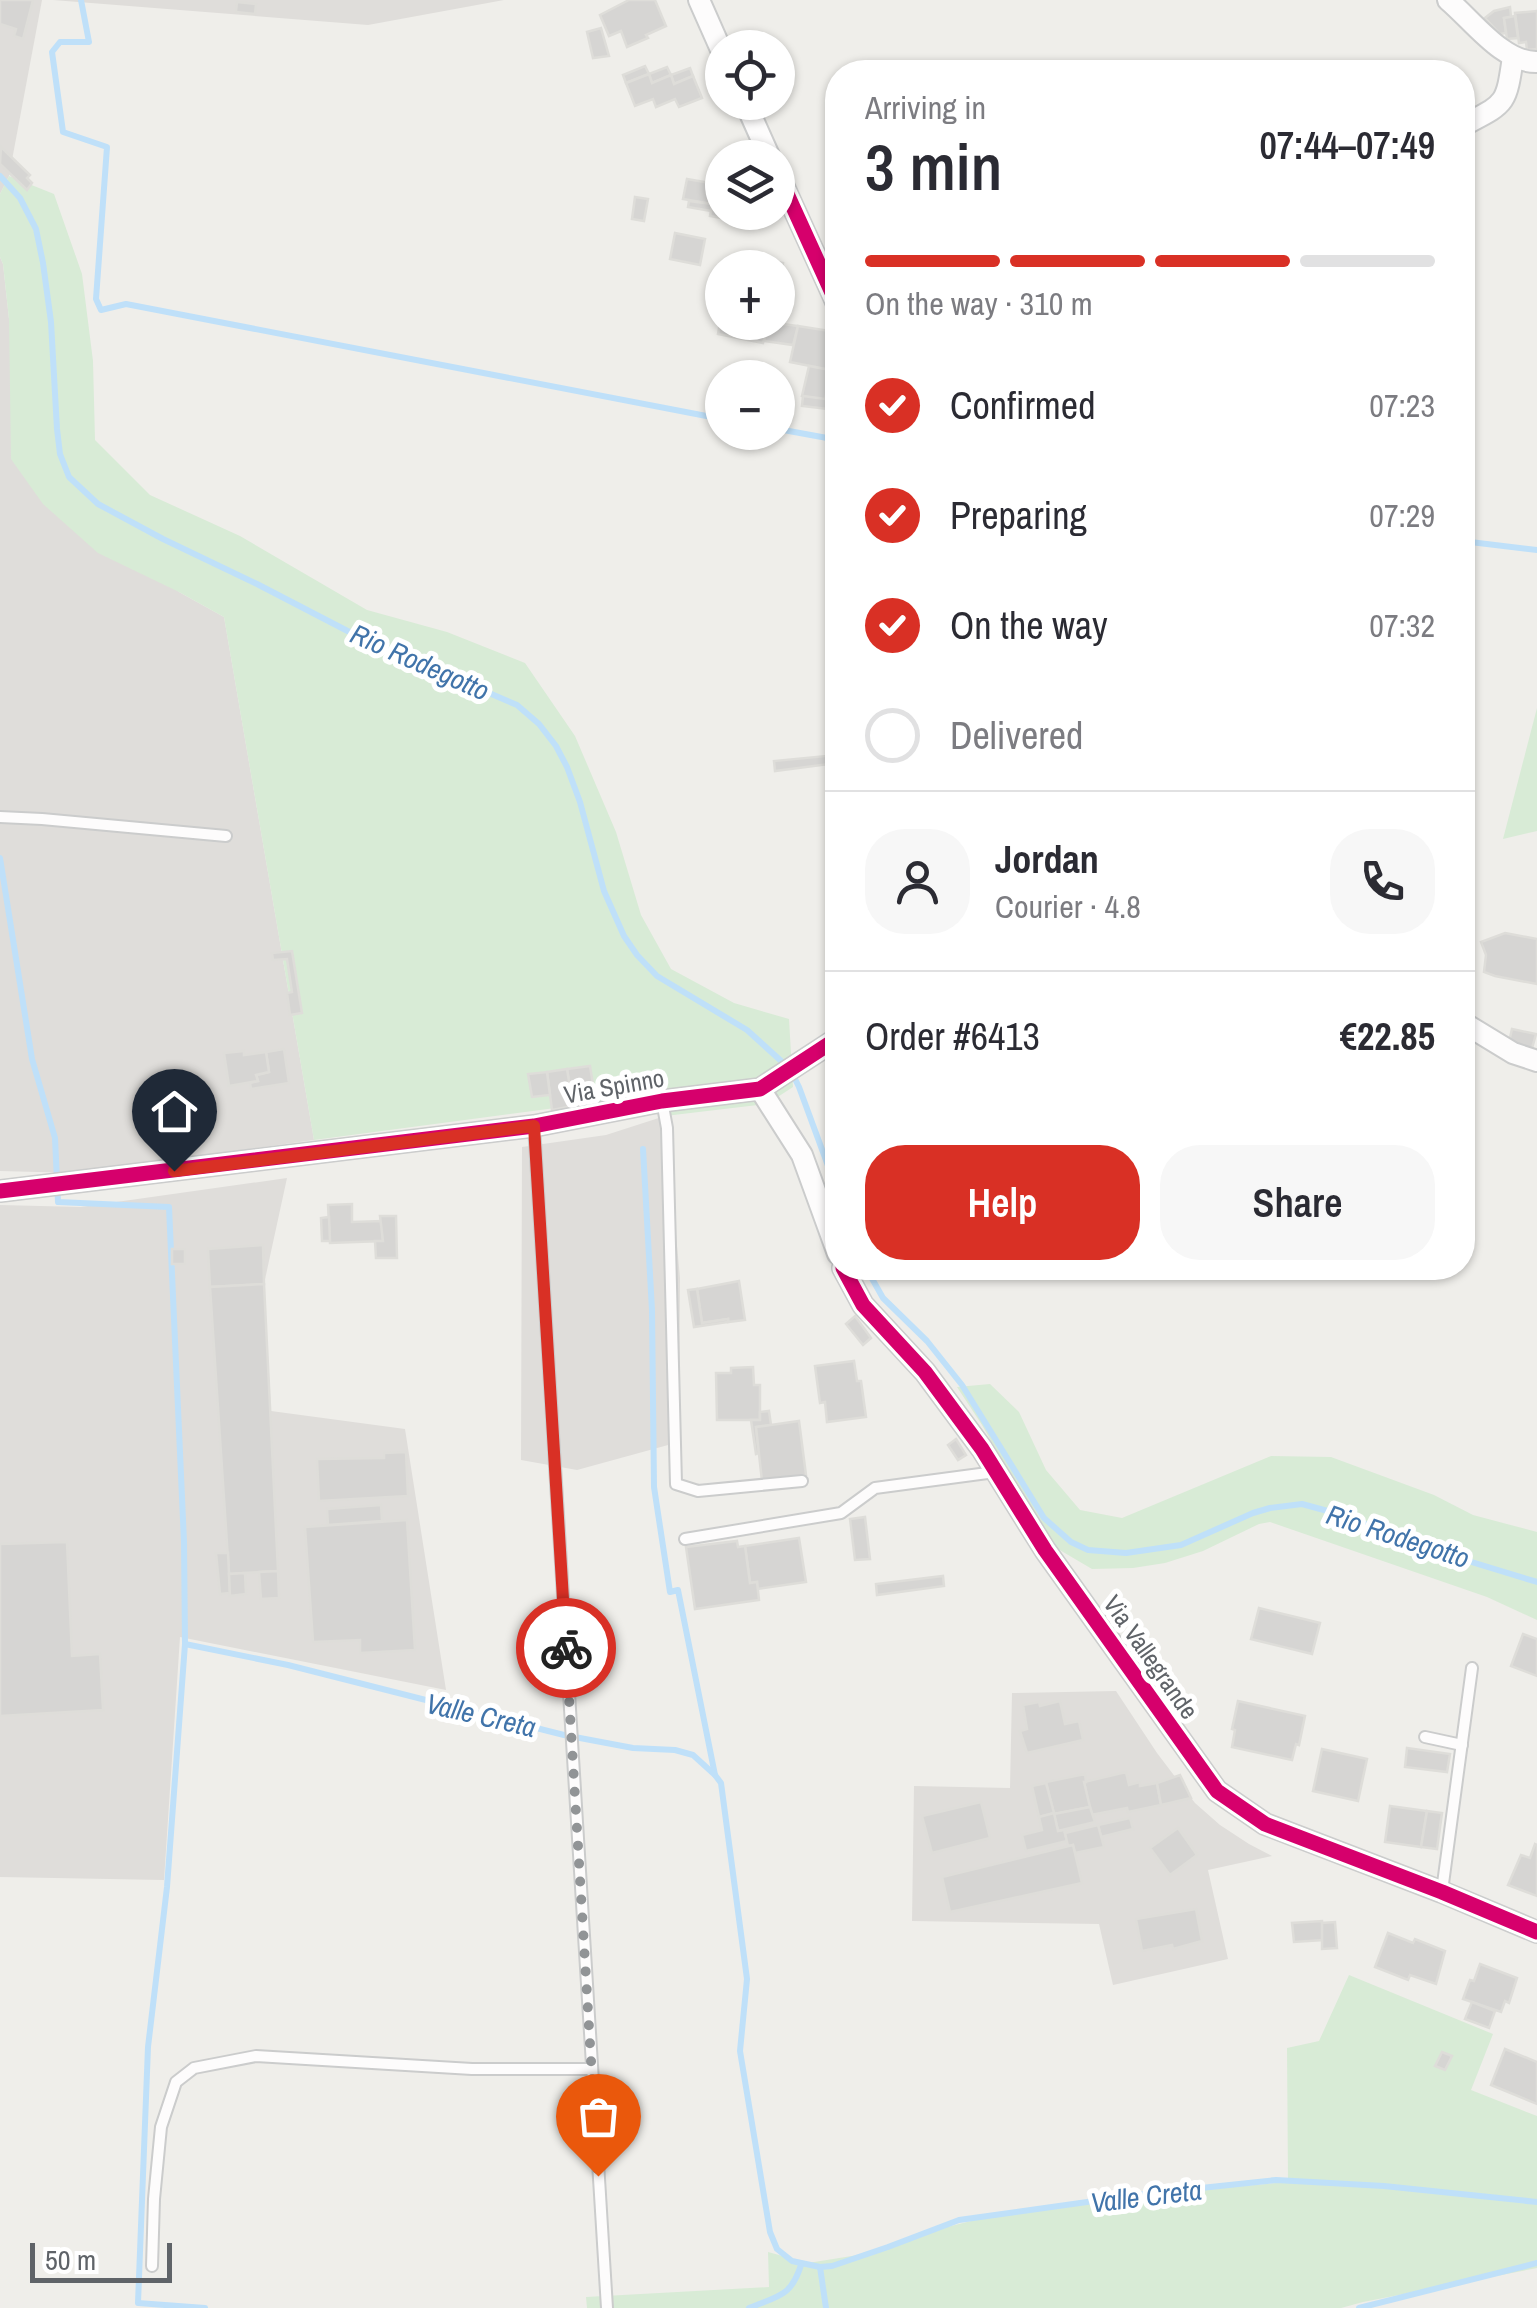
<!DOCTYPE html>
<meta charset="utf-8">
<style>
body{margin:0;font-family:"Archivo Narrow",sans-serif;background:#f7f7f7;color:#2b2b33;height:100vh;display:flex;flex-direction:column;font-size:38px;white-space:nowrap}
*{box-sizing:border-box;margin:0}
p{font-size:32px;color:#7c7c81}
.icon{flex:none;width:55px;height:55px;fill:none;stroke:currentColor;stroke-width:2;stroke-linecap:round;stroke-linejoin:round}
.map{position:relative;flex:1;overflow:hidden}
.drawer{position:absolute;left:825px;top:60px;width:650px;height:1220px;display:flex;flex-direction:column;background:#fff;border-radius:40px;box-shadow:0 2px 8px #0004}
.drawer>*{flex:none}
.tools{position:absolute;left:705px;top:30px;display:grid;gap:20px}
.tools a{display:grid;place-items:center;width:90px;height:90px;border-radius:50%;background:#fff;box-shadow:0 2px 8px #0004;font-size:50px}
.scale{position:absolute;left:30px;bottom:25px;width:142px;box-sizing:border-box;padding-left:10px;border:5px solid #5f6368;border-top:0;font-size:28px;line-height:35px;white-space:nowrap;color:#5f6368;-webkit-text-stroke:8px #fff;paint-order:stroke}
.pin{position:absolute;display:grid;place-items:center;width:85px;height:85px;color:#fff;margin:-102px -42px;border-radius:50% 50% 50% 0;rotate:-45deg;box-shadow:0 0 10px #0007}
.pin .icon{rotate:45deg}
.courier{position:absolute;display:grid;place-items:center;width:100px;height:100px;margin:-50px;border:8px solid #d93025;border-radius:50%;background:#fff;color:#222;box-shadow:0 2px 12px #0007}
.head em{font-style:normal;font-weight:600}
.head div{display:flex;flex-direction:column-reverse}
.head{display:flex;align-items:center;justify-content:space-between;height:170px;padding:0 40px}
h1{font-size:65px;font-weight:600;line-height:75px}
.bar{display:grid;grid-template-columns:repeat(4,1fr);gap:15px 10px;align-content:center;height:120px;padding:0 40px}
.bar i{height:12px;border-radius:8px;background:#e1e1e2}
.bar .active{background:#d93025}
.bar p{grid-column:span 4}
.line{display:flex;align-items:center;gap:25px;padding:0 40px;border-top:2px solid #e1e1e2}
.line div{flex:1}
.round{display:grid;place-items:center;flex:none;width:105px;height:105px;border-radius:40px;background:#f7f7f7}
ol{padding:0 40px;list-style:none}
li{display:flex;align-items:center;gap:30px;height:110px}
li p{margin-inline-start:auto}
li .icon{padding:10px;border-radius:50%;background:#d93025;color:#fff;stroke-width:4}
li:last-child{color:#7c7c81}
li i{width:55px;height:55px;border:5px solid #e1e1e2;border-radius:50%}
.button{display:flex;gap:20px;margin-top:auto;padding:20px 40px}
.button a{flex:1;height:115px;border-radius:40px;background:#d93025;color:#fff;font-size:40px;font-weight:600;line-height:115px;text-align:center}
.button a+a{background:#f7f7f7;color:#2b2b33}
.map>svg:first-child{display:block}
</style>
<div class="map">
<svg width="1537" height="2308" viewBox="0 0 1537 2308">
<rect width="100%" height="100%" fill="#efeeea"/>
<!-- industrial -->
<g fill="#dfddda">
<polygon points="0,0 42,0 9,176 0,194"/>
<polygon points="53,0 504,0 368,25"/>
<polygon points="0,257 3,264 9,319 179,592 224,617 314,1140 77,1173 0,1171"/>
<polygon points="665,1116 680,1278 679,1442 577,1470 521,1460 522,1147 606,1135"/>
<polygon points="287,1178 264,1284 271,1411 405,1429 446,1690 180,1637 164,1880 0,1877 0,1205 81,1207"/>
<polygon points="1116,1691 1157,1753 1195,1803 1220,1825 1249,1844 1272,1856 1208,1870 1228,1959 1113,1985 1099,1924 912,1921 914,1786 1010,1788 1012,1693"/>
</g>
<!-- green -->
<g fill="#d8ebd6">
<polygon points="9,176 54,194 82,274 93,361 95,440 150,495 240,536 367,610 447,632 525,663 575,736 616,832 641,915 671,969 734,1003 789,1019 793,1087 773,1100 758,1105 665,1116 601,1102 314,1140 224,617 179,592 98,553 43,504 11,459 9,319 3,264 0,257 0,194"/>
<polygon points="1537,708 1537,831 1503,839"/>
<polygon points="990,1384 1019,1412 1046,1470 1080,1510 1122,1518 1271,1456 1331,1457 1434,1495 1473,1515 1537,1532 1537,1620 1487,1597 1270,1522 1259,1524 1203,1551 1165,1563 1133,1568 1092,1569 1058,1549 1036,1520 982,1425 957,1387"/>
<polygon points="1349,1975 1493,2034 1471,2090 1537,2116 1537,2268 1363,2302 1341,2308 587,2308 586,2297 769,2287 768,2252 808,2263 858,2255 939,2229 1007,2212 1153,2194 1288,2182 1287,2048 1319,2041"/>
</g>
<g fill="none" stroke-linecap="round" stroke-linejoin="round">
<!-- stream -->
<g stroke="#bfe0f9" stroke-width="6">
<polyline points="81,0 89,42 60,42 52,52 63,132 107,147 96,299 101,310 126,304 722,419"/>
<polyline points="0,176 20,198 36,229 43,263 51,322 57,429 60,454 69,477 98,504 163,539 257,584 363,639 517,705 539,724 556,746 567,767 580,802 604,891 624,936 637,955 657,976 747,1030 790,1069 799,1087 838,1193"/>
<polyline points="778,429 838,440"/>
<polyline points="1462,541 1537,550"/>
<polyline points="0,858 32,1059 55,1138 58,1202 169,1207 184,1542 185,1644 167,1887 148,2047 138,2303 205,2308"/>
<polyline points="643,1149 652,1310 654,1487 670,1592 678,1590 715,1775"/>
<polyline points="866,1268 883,1298 927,1341 962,1385 1044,1518 1071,1542 1088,1550 1126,1553 1181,1545 1253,1513 1270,1508 1302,1504 1346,1516 1419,1546 1537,1582"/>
<polyline points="185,1644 288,1665 564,1735 633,1748 675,1750 693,1755 715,1775 721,1783 747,1979 740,2051 770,2232 777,2249 792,2261 820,2267 832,2266 888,2247 959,2220 1144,2194 1276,2180 1384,2186 1537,2202"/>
<polyline points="820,2267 826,2308"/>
<path d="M 749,2308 C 778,2296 791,2297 801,2265"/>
<polyline points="1359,2308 1537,2263"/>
</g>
</g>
<!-- building -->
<g fill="#d6d5d3" stroke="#deddd9" stroke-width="2.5">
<polygon points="0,0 33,0 23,39 14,36 16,29 0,24"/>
<polygon points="629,0 655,0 666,26 646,35 648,38 627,47 621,31 609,36 600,15"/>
<polygon points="237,2 256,4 255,14 236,12"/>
<polygon points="1510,7 1511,17 1504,18 1506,33 1500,34 1485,18 1494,11"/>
<polygon points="1537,11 1537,49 1527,50 1526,42 1519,43 1515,13"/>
<polygon points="1515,16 1518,38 1507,39 1504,18"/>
<polygon points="601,28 609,56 593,58 587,32"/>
<polygon points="645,66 649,74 626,83 623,75"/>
<polygon points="667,67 671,75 652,83 649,74"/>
<polygon points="690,68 693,76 674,84 671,75"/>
<polygon points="649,74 652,83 671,75 674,84 693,76 702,98 679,107 675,99 656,107 653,99 635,106 626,83"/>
<polygon points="1,147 30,175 27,178 32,183 27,190 0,164"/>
<polygon points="687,179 716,184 712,204 683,199"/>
<polygon points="716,182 722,183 722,212 750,212 749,223 710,216"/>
<polygon points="635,197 648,199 644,221 632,219"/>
<polygon points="689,201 712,204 711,211 688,207"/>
<polygon points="675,233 705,239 700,265 670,259"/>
<polygon points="754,258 783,263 781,274 778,274 778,268 752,267"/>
<polygon points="722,311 722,322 768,322 763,343 718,334"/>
<polygon points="768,322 798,326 793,345 764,341"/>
<polygon points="798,326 836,332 830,370 790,362"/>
<polygon points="809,366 830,370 825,400 802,396"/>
<polygon points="803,396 833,400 832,402 838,403 837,410 802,406"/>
<polygon points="836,755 837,763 775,771 774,761"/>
<polygon points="1505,933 1537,939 1537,984 1495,976 1484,972 1486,955 1481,942"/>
<polygon points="292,951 302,1013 290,1015 287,993 292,992 287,959 273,960 272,953"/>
<polygon points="1512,1029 1536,1034 1531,1052 1509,1042"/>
<polygon points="284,1049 289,1083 251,1089 250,1083 258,1081 256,1075 269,1072 266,1052"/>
<polygon points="244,1051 244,1055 266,1052 269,1072 256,1075 258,1081 229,1086 224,1053"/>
<polygon points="590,1066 596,1103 573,1106 567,1069"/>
<polygon points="567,1069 573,1106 552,1110 547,1072"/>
<polygon points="547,1072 550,1095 532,1097 528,1074"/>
<polygon points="352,1204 352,1222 382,1221 383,1241 330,1243 328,1205"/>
<polygon points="380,1216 396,1216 397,1258 376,1258 375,1241 383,1241"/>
<polygon points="329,1217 330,1241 322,1241 321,1218"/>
<polygon points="263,1245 264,1284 210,1287 208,1249"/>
<rect x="172" y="1249" width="13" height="15"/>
<polygon points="739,1281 745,1320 728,1322 728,1319 702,1323 697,1289"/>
<polygon points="264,1284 278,1571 229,1574 210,1287"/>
<polygon points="697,1289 702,1323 728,1319 728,1322 694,1327 688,1290"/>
<polygon points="855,1316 871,1338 863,1345 846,1324"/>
<polygon points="854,1361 857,1381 861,1381 866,1417 827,1422 825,1402 820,1403 815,1366"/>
<polygon points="753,1367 754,1385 760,1385 760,1420 717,1420 716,1373 731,1373 731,1368"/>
<polygon points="769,1411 771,1425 756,1427 759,1453 756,1454 751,1420 760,1420 760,1412"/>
<polygon points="799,1421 806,1475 762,1481 756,1427"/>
<polygon points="956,1439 966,1455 958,1460 948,1445"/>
<polygon points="406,1452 408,1496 319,1501 317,1459 384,1458 384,1453"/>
<polygon points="381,1505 382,1521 328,1525 327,1509"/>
<polygon points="865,1517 870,1559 855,1560 850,1519"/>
<polygon points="407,1520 415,1650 360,1653 360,1640 313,1642 305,1527"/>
<polygon points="799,1538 806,1582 757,1589 757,1582 750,1583 745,1546"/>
<polygon points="737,1541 738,1547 745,1546 750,1583 757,1582 759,1600 695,1609 686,1547"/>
<polygon points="67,1542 72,1656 100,1654 103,1710 0,1716 0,1544"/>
<polygon points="216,1553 228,1553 230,1593 220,1594"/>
<polygon points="278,1571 279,1598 261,1599 259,1572"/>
<polygon points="245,1573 246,1594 230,1596 229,1574"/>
<polygon points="943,1576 944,1586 877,1595 876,1584"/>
<polygon points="1259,1608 1320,1623 1312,1654 1251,1639"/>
<polygon points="1523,1634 1537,1639 1537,1676 1511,1666"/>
<polygon points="1060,1701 1065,1724 1079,1721 1083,1740 1027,1753 1020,1731 1027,1729 1023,1705 1039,1702 1040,1706"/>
<polygon points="1238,1701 1305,1716 1299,1745 1296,1744 1292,1760 1232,1747 1235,1730 1232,1729"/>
<polygon points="1407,1748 1450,1754 1447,1772 1405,1767"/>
<polygon points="1322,1749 1367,1759 1358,1801 1313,1791"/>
<polygon points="1126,1772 1129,1785 1140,1782 1140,1786 1157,1783 1161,1805 1128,1812 1127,1808 1091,1815 1084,1782"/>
<polygon points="1085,1774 1086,1782 1084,1782 1090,1807 1054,1814 1046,1782"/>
<polygon points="1180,1775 1191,1798 1161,1805 1157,1783"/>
<polygon points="1046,1783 1054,1813 1039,1817 1032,1786"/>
<polygon points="981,1802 990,1838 932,1853 922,1816"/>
<polygon points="1390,1806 1427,1811 1421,1847 1385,1842"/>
<polygon points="1090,1807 1095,1822 1058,1831 1054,1814"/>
<polygon points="1427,1811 1442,1813 1437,1849 1421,1847"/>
<polygon points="1054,1813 1058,1831 1064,1830 1067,1841 1026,1851 1022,1835 1042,1830 1039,1817"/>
<polygon points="1130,1818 1133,1829 1101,1837 1098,1825"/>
<polygon points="1098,1825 1104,1847 1075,1853 1073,1845 1068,1846 1065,1833"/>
<polygon points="1178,1828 1197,1855 1170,1875 1150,1848"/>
<polygon points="1535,1844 1537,1845 1537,1896 1508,1885 1521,1855 1530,1858"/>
<polygon points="1073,1845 1082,1883 950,1912 942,1877"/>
<polygon points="1196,1909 1202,1941 1173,1949 1172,1945 1142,1951 1136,1919"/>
<polygon points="1322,1921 1323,1940 1294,1942 1292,1923"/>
<polygon points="1335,1922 1337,1948 1322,1949 1322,1923"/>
<polygon points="1388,1933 1413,1943 1415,1939 1445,1951 1436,1984 1410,1975 1408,1980 1375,1967"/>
<polygon points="1480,1964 1517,1978 1509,2003 1505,2001 1501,2012 1463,1999 1470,1980 1474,1981"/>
<polygon points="1472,2002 1495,2011 1489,2028 1465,2019"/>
<polygon points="1505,2049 1537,2062 1537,2104 1491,2085"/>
<polygon points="1442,2052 1452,2056 1445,2070 1435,2066"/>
</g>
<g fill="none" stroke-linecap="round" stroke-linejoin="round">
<defs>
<g id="lane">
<polyline points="0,817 42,819 226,836"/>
<polyline points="662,1101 667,1128 676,1484 698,1491 802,1481"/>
<polyline points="534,1126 607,2308"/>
<polyline points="685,1539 841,1513 875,1488 995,1472"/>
<polyline points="1425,1737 1462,1745"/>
<polyline points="1442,1891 1472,1668"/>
<polyline points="152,2266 154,2199 161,2127 176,2082 194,2068 256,2056 472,2069 591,2069"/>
</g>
<g id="street">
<polyline points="699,0 722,52"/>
<path d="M 1448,0 C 1473,21 1503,63 1537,62"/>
<polyline points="745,102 770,158"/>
<path d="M 1462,126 C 1506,103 1506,106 1513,57"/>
<polyline points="778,174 838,306"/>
<polyline points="1462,1022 1513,1053 1537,1061"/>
<polyline points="760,1089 802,1155 838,1254"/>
<polyline points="0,1191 534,1126 662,1101 760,1089 838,1038"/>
<polyline points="843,1268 863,1305 925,1372 982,1449 1045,1550 1217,1791 1265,1824 1442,1892 1537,1932"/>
</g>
</defs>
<!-- lane casing -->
<use href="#lane" stroke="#cbcccc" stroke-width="14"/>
<!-- street casing -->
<use href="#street" stroke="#cbcccc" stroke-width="24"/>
<!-- lane -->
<use href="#lane" stroke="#fdfcfc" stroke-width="10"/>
<!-- street -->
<use href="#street" stroke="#fdfcfc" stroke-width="20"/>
<defs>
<g id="cycleway">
<polyline points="778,174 838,306"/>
<polyline points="0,1191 534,1126 662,1101 760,1089 838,1038"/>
<polyline points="843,1268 863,1305 925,1372 982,1449 1045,1550 1217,1791 1265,1824 1442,1892 1537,1932"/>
</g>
</defs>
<!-- cycleway casing -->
<use href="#cycleway" stroke="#fff" stroke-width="21"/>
<!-- cycleway -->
<use href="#cycleway" stroke="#d6006c" stroke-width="15"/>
</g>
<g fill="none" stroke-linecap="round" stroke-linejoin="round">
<!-- done -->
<polyline stroke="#919496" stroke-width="10" stroke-dasharray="0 18" points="566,1648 598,2176"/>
<!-- route -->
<polyline stroke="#d93025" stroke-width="12" points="174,1171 534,1126 566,1648"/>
</g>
<g text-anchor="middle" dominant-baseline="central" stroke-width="10" stroke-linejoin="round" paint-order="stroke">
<!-- street labels -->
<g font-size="25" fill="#5f6368" stroke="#fff">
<text transform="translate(614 1086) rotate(-10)">Via Spinno</text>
<text transform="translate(1151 1657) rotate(55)">Via Vallegrande</text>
</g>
<!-- water labels -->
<g font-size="28" font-style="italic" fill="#4174aa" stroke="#fff">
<text transform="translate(420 662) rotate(24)">Rio Rodegotto</text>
<text transform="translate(1398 1536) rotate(18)">Rio Rodegotto</text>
<text transform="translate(481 1715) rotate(13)">Valle Creta</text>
<text transform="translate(1146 2196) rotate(-7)">Valle Creta</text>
</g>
</g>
</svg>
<div class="tools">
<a><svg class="icon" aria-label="locate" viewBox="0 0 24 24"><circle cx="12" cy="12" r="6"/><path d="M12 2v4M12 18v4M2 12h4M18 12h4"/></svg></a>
<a><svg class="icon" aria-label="layers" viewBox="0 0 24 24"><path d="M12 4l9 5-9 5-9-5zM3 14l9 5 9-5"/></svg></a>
<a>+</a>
<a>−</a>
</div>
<div class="scale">50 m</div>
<div class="pin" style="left:598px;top:2176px;background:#ea580c"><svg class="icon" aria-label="bag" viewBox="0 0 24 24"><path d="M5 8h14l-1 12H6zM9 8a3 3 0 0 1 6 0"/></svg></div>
<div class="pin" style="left:174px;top:1171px;background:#1f2937"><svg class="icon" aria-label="home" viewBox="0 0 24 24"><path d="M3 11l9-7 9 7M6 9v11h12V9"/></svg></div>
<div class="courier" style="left:566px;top:1648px"><svg class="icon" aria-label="bike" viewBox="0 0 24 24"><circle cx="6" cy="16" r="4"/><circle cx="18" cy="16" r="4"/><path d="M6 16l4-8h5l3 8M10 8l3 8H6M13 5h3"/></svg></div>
<section class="drawer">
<div class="head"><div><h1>3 min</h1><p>Arriving in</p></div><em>07:44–07:49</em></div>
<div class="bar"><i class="active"></i><i class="active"></i><i class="active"></i><i></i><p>On the way · 310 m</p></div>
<ol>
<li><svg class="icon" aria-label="check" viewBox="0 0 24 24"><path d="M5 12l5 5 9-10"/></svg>Confirmed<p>07:23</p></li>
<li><svg class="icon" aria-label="check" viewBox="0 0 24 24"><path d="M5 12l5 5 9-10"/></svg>Preparing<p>07:29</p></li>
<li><svg class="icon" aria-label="check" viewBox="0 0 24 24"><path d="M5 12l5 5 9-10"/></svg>On the way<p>07:32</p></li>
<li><i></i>Delivered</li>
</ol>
<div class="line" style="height:180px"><a class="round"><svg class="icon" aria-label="person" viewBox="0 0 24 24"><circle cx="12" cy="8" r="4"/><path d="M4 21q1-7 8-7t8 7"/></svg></a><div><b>Jordan</b><p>Courier · 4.8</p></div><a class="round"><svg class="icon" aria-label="phone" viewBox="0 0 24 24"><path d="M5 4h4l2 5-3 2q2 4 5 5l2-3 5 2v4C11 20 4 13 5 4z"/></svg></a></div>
<div class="line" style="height:130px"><div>Order #6413</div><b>€22.85</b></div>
<div class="button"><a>Help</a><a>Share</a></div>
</section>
</div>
